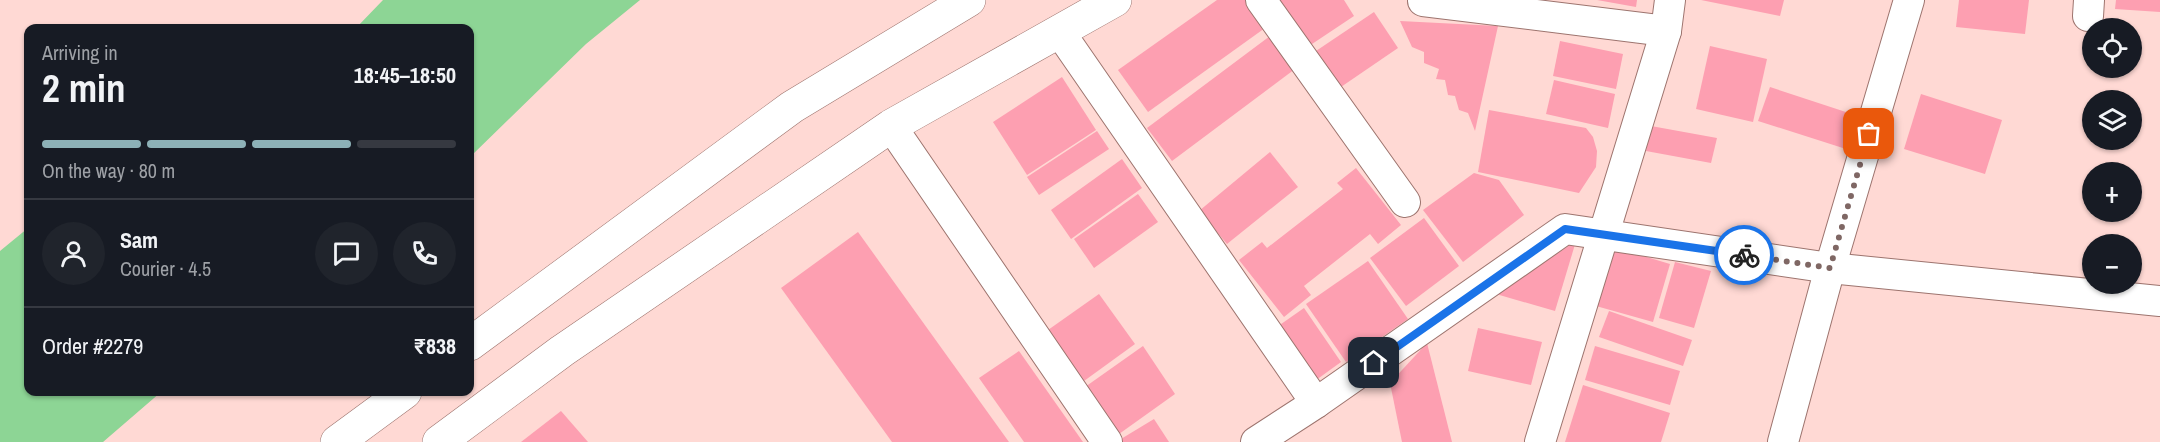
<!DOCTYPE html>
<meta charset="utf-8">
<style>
body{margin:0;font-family:"Archivo Narrow",sans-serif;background:#20242c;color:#f1f3f6;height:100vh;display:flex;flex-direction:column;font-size:22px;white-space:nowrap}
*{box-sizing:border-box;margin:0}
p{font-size:20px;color:#9ea1a6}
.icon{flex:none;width:33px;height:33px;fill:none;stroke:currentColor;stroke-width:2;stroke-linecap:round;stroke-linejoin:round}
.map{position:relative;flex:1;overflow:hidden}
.drawer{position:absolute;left:24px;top:24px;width:450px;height:372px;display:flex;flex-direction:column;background:#171b24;border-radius:12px;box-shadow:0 2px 4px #0004}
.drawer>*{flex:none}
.controls{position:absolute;left:2082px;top:18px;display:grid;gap:12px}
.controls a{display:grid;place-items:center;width:60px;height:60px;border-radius:50%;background:#171b24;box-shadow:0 2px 4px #0004;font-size:30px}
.pin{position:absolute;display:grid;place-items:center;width:51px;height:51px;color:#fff;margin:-26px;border-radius:12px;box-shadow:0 3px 9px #0006}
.courier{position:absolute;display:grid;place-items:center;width:60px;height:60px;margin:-30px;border:4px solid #1a73e8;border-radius:50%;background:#fff;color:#222;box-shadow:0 2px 8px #0007}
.overview em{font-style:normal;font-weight:800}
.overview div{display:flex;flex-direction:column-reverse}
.overview{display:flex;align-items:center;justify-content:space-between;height:102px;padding:0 18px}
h1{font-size:39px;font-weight:800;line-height:45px}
.bar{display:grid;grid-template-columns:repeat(4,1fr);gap:9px 6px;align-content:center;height:72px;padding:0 18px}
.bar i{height:8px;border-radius:4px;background:#363941}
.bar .selected{background:#8db1b7}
.bar p{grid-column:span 4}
.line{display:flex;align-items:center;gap:15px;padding:0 18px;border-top:2px solid #363941}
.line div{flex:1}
.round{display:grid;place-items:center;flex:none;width:63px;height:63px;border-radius:32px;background:#20242c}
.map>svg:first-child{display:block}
</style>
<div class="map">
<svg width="2160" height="442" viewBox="0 0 2160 442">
<rect width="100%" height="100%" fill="#ffd9d4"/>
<!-- water -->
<g fill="#8dd595">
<polygon points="383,0 640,0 586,44 470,157 470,28 356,28"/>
<polygon points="28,228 28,392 161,392 103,442 0,442 0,251"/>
</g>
<!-- building -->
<g fill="#fd9fb1">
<polygon points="1217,0 1245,0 1265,28 1148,112 1118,70"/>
<polygon points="1280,0 1344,0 1354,16 1309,46"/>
<polygon points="1597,0 1637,0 1636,7"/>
<polygon points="1701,0 1784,0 1780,16"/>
<polygon points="1959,0 2029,0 2025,34 1956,27"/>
<polygon points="2116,0 2160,0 2160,12 2115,9"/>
<polygon points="1374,12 1398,48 1338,89 1313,53"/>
<polygon points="1400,21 1498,26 1475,131 1468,113 1459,110 1455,96 1448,95 1445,80 1436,79 1439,69 1424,63 1424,52 1412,47"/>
<polygon points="1270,36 1295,69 1172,161 1147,128"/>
<polygon points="1560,41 1623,54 1616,89 1553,76"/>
<polygon points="1710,46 1767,59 1753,122 1696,109"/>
<polygon points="1062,77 1096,130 1027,175 993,122"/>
<polygon points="1554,80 1615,94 1608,128 1546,114"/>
<polygon points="1770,87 1858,116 1846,149 1758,121"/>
<polygon points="1921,94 2002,120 1985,174 1904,149"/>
<polygon points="1489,110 1586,128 1593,137 1597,151 1596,167 1579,193 1478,172"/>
<polygon points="1651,126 1717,138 1711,163 1646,151"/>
<polygon points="1097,131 1109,149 1039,195 1027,177"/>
<polygon points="1270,152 1298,187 1227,244 1199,211"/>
<polygon points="1122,159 1142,188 1071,239 1051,210"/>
<polygon points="1356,168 1401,225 1378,244 1370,234 1304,286 1311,295 1284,317 1239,260 1262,242 1267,248 1343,189 1337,183"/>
<polygon points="1474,173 1499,180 1524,215 1463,262 1423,210"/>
<polygon points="1138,194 1158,222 1094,268 1074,239"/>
<polygon points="1424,218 1459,266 1406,306 1370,258"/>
<polygon points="858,232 1009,442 892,442 781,288"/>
<polygon points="1576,241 1555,311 1496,294"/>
<polygon points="1613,247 1670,264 1653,322 1596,306"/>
<polygon points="1368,261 1408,319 1346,362 1306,304"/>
<polygon points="1675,262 1711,271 1694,328 1659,318"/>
<polygon points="1099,294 1135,344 1084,381 1048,330"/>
<polygon points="1304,308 1341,362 1312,383 1274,329"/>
<polygon points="1609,311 1692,340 1683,366 1599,337"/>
<polygon points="1478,328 1542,342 1531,385 1468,371"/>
<polygon points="1427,343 1452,442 1402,442 1390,383"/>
<polygon points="1143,346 1175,394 1119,434 1085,387"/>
<polygon points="1595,346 1680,371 1670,405 1585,380"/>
<polygon points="1019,351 1083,442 1024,442 979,378"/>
<polygon points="1583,385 1670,413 1661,442 1565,442"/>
<polygon points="561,411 588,442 521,442"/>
<polygon points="1154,419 1169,442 1116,442"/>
</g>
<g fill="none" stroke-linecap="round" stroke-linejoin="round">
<defs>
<g id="minor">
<polyline points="1261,0 1405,202"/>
<polyline points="1423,1 1666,31"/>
<polyline points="2088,16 2089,0"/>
<polyline points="1059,31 1316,403"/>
<polyline points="891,126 1107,442"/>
<polyline points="1256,442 1316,403 1565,229 1830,268 2160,301"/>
<polyline points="1540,442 1666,31 1670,0"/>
<polyline points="1783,442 1830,268 1909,0"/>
</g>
<g id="tertiary">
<polyline points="470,344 792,107 969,0"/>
<polyline points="337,442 405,392"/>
<polyline points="439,442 562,351 891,126 1115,0"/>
</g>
</defs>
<!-- minor casing -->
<use href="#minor" stroke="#9d746e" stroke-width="32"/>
<!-- tertiary casing -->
<use href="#tertiary" stroke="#9d746e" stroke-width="34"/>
<!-- minor -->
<use href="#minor" stroke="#fff" stroke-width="30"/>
<!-- tertiary -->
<use href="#tertiary" stroke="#fff" stroke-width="33"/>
</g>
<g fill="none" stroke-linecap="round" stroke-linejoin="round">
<!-- done -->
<polyline stroke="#7f6764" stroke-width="6" stroke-dasharray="0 10.8" points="1744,255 1830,268 1869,134"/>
<!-- route -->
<polyline stroke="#1a73e8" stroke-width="8" points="1374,363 1565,229 1744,255"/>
</g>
</svg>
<div class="controls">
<a><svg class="icon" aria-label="locate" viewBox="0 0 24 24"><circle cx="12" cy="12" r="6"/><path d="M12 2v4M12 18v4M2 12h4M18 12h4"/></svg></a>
<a><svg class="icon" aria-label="layers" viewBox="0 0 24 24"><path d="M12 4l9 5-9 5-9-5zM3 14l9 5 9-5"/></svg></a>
<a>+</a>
<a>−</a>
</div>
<div class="pin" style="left:1869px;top:134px;background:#ea580c"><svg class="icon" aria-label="bag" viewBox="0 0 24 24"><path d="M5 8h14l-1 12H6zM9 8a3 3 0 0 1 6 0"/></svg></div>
<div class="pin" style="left:1374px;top:363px;background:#1f2937"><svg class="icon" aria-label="home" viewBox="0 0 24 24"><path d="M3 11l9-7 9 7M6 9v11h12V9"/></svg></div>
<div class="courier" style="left:1744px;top:255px"><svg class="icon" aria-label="bike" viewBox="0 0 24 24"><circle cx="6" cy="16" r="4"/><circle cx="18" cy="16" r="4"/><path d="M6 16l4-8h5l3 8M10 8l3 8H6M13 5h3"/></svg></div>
<section class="drawer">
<div class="overview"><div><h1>2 min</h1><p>Arriving in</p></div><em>18:45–18:50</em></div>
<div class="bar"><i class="selected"></i><i class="selected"></i><i class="selected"></i><i></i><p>On the way · 80 m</p></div>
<div class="line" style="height:108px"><a class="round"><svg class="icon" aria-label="person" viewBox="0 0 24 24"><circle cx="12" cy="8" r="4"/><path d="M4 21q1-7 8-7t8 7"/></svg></a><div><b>Sam</b><p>Courier · 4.5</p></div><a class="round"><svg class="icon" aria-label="chat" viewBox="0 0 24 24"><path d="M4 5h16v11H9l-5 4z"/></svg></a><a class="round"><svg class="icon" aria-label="phone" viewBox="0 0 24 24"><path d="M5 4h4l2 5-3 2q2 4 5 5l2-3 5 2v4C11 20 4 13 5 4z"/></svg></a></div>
<div class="line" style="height:78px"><div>Order #2279</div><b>₹838</b></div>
</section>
</div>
